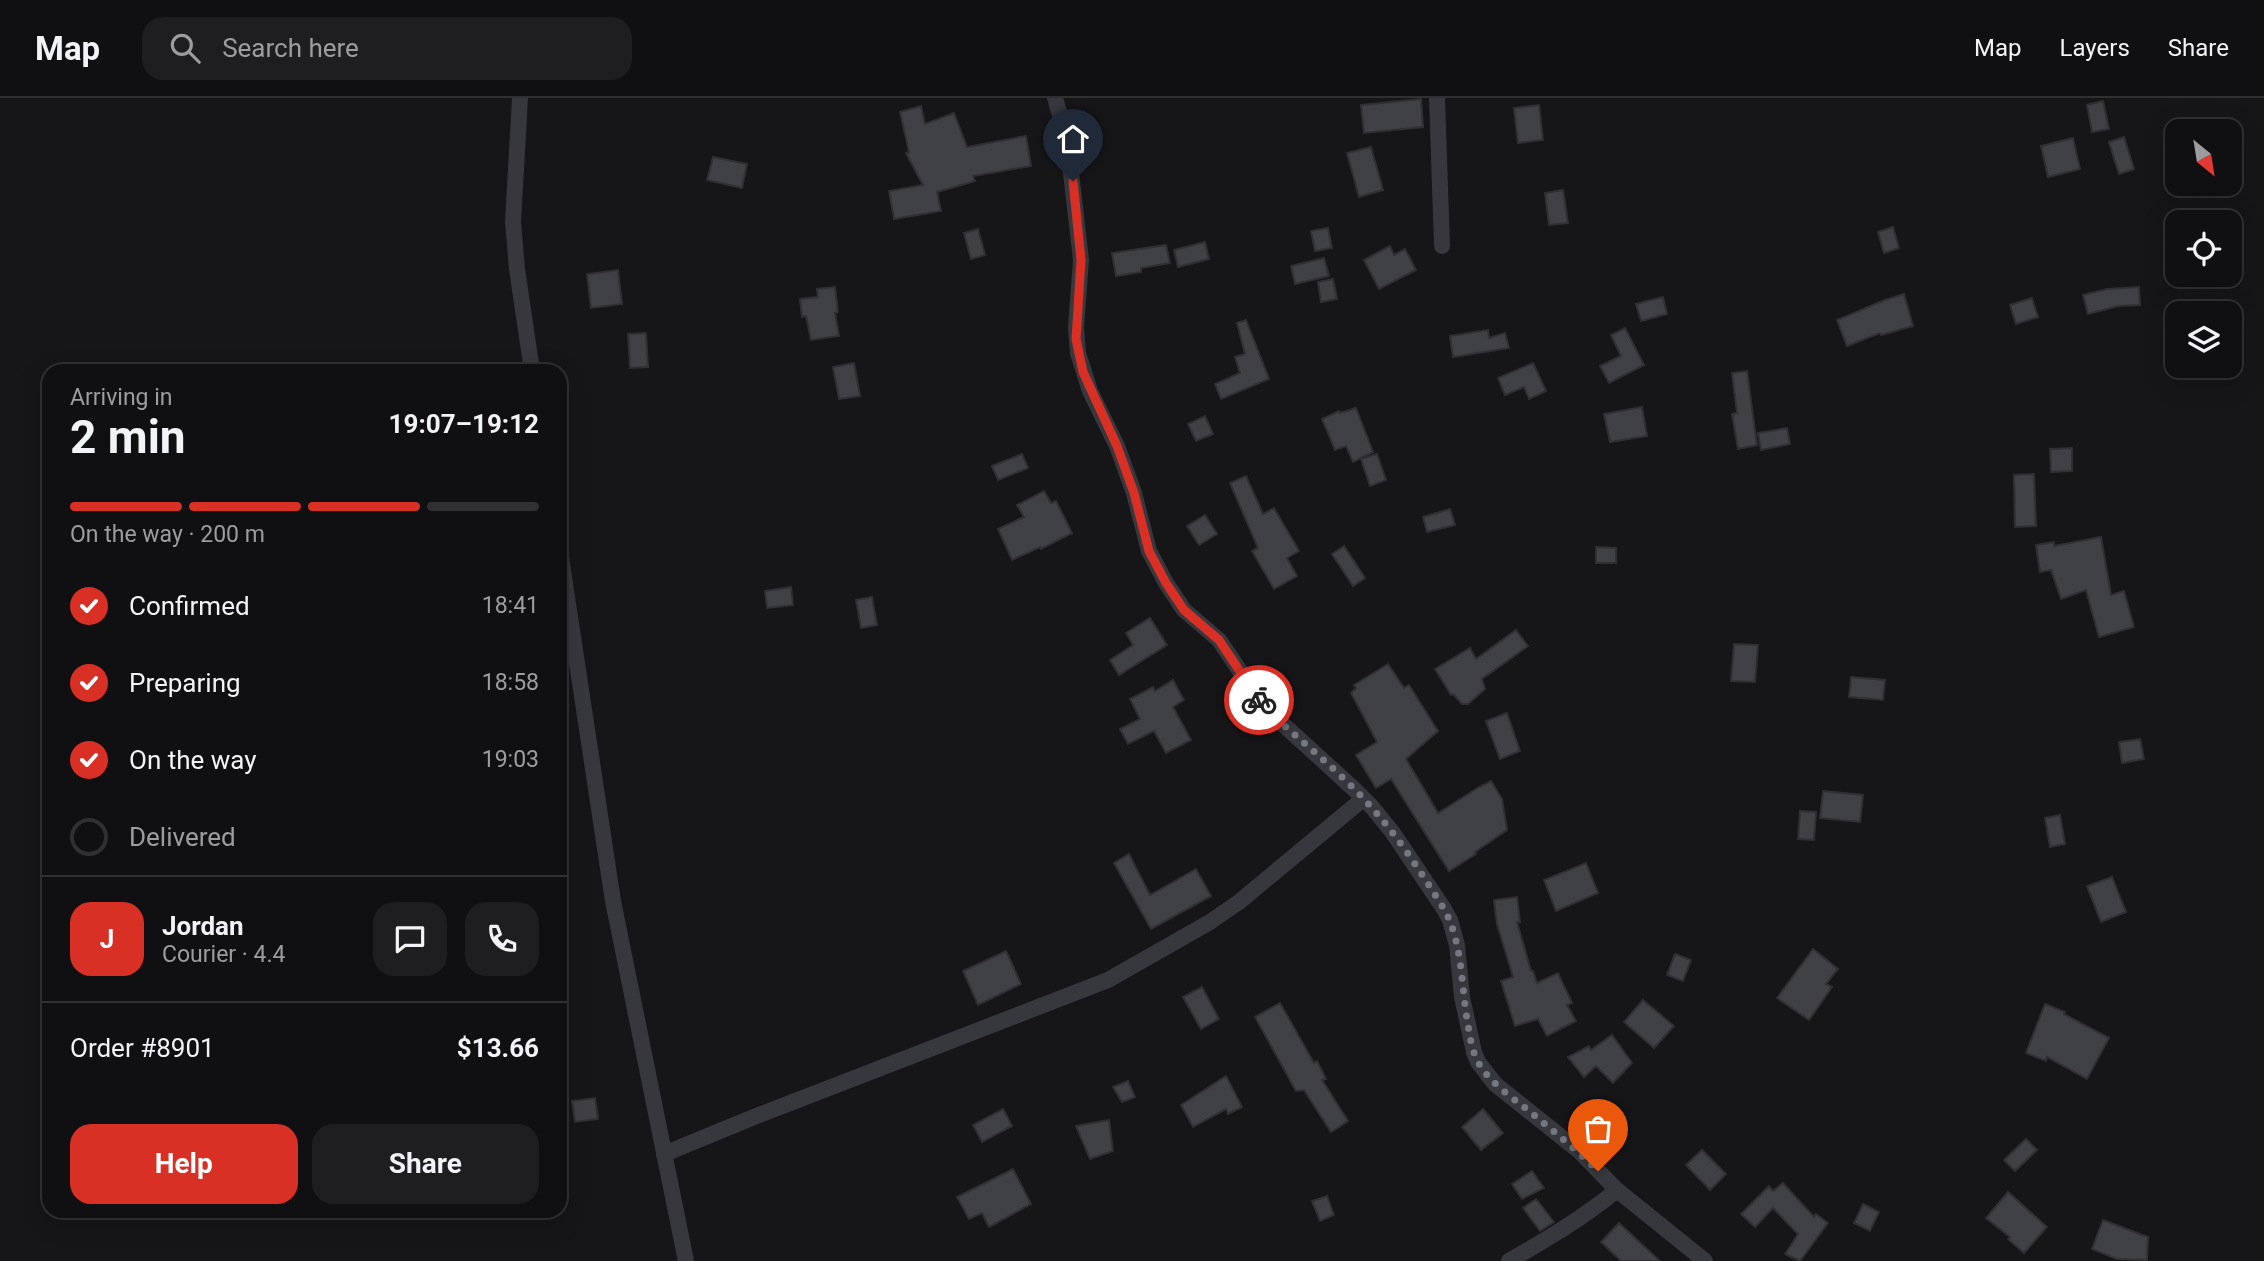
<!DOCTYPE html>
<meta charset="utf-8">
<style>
body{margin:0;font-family:Roboto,sans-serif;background:#1e1e20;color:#f1f3f6;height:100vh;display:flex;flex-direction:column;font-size:26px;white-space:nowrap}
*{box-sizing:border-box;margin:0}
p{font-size:23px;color:#9c9d9f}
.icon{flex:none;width:38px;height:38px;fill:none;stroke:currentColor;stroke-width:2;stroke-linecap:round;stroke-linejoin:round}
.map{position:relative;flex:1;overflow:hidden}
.side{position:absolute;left:42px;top:266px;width:525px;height:854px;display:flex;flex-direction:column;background:#101012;border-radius:21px;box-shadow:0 7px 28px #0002,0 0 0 2px #303032}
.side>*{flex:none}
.needle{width:46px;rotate:150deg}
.fabs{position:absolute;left:2165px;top:21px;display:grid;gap:14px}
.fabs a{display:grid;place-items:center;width:77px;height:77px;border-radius:14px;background:#101012;box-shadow:0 7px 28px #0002,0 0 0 2px #303032;font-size:35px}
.pin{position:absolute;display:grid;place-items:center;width:60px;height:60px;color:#fff;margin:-72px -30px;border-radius:50% 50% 50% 0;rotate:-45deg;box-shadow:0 0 7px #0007}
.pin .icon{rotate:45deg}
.courier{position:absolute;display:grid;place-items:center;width:70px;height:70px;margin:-35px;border:5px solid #d93025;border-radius:50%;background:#fff;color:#222;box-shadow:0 2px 9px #0007}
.overview em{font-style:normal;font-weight:700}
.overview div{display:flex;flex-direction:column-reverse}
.overview{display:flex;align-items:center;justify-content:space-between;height:119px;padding:0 28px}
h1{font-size:46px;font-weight:700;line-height:52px}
.bar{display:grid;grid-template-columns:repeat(4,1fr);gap:10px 7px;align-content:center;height:84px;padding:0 28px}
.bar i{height:9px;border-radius:5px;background:#303032}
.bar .active{background:#d93025}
.bar p{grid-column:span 4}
.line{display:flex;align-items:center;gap:18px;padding:0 28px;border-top:2px solid #303032}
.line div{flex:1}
.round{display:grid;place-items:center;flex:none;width:74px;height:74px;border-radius:21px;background:#1e1e20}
ol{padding:0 28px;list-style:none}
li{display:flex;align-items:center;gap:21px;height:77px}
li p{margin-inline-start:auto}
li .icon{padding:7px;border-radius:50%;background:#d93025;color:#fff;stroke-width:4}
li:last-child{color:#9c9d9f}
li i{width:38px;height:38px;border:4px solid #303032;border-radius:50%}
.action{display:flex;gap:14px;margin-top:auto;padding:14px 28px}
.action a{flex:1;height:80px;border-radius:21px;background:#d93025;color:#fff;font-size:28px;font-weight:700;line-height:80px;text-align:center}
.action a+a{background:#1e1e20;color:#f1f3f6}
header{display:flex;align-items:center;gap:42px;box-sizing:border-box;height:98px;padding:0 35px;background:#101012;border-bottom:2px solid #303032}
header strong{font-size:33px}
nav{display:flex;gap:38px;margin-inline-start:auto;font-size:24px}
.search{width:490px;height:63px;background:#1e1e20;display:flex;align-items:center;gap:18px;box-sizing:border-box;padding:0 24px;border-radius:21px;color:#9c9d9f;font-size:26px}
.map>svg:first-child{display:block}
</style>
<header>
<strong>Map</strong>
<div class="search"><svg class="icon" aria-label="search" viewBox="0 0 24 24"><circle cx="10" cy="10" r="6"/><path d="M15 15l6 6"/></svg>Search here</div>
<nav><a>Map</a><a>Layers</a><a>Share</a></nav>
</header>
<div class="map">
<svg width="2264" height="1163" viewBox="0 0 2264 1163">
<rect width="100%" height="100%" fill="#161618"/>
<!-- building -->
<g fill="#404145" stroke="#303034" stroke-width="2">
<polygon points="1421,1 1423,29 1364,35 1361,7"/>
<polygon points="2103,3 2109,31 2092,34 2087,7"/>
<polygon points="1539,7 1543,42 1518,45 1514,10"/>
<polygon points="921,8 925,26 954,15 967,49 1026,38 1031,68 973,78 975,83 937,94 941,113 894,121 889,93 923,87 906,55 909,54 900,14"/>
<polygon points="2124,39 2134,71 2119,76 2109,44"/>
<polygon points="2073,40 2080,71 2048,79 2041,48"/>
<polygon points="1371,49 1383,92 1359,99 1347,55"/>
<polygon points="713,59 747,66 742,90 707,82"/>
<polygon points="1563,92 1568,125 1549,127 1545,95"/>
<polygon points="1893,129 1899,150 1884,155 1878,134"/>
<polygon points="1328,130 1332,150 1315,153 1311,133"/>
<polygon points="978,131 985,157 971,161 964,135"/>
<polygon points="1205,144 1209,161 1178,169 1174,152"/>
<polygon points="1166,147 1170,165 1141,170 1141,174 1116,178 1112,155"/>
<polygon points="1390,148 1394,157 1405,151 1416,172 1379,191 1364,162"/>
<polygon points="1324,160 1329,178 1295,186 1291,168"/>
<polygon points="618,172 622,206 591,210 587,176"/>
<polygon points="1333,181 1337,201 1321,204 1318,184"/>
<polygon points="835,189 838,214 835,215 839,238 811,242 806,218 802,219 800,201 818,199 817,191"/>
<polygon points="2139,189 2140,207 2118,208 2088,216 2083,197 2107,191"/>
<polygon points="1904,196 1913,228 1881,237 1880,235 1847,248 1837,222 1885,202"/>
<polygon points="1663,199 1667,216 1641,223 1636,206"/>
<polygon points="2032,200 2038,219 2016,226 2010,207"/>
<polygon points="1246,222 1269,281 1221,301 1215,286 1240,275 1235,259 1245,256 1237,225"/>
<polygon points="1625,230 1644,267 1609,285 1600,268 1621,258 1611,237"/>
<polygon points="1488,232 1489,240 1505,235 1509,250 1453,259 1450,238"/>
<polygon points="646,235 648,269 630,270 628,236"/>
<polygon points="854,265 860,298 839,301 833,269"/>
<polygon points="1533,265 1546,293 1529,301 1524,289 1505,297 1498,280"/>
<polygon points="1747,273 1757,347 1738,351 1732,316 1737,315 1732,275"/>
<polygon points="1642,309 1647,338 1610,344 1604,316"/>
<polygon points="1356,310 1373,354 1353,364 1346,348 1335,352 1322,321 1339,313 1340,315"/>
<polygon points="1205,318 1213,336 1196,343 1188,326"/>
<polygon points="1787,330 1790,346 1761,352 1758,335"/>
<polygon points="2072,350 2072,373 2051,374 2050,351"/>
<polygon points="1022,356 1028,370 998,382 992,368"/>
<polygon points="1377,356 1386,382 1370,388 1361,361"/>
<polygon points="2034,376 2036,428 2015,429 2014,377"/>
<polygon points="1246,378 1263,416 1274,410 1299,453 1287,460 1297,478 1274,491 1252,453 1258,450 1230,385"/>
<polygon points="1044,393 1051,405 1056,403 1072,435 1041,451 1040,449 1012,462 998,431 1024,419 1017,407"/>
<polygon points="1450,411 1455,427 1427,434 1423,419"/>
<polygon points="1205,417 1217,436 1199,447 1187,428"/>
<polygon points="2101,439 2111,497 2124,493 2134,529 2099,539 2086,492 2061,501 2051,472 2040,474 2036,447 2054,444 2054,448"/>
<polygon points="1344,448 1365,480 1353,488 1332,456"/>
<polygon points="1596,449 1616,450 1616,465 1596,465"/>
<polygon points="791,489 793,507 767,510 765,493"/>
<polygon points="872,499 877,527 861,530 856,502"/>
<polygon points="1150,520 1167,547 1119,577 1110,562 1133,547 1126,535"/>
<polygon points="1516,532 1528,548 1482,581 1485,591 1468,606 1462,606 1453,596 1451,597 1435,571 1470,550 1476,561"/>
<polygon points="1734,546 1758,547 1755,584 1731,583"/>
<polygon points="1388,566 1404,590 1409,587 1438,633 1406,661 1438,715 1479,689 1491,683 1502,701 1507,732 1475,754 1476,756 1449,773 1391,681 1376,690 1356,657 1377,644 1351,595 1356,590 1354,587"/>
<polygon points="1851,579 1885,582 1883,602 1849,599"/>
<polygon points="1173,582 1184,602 1173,609 1191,642 1166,655 1154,633 1128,646 1120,631 1140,621 1130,601 1153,589 1155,593"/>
<polygon points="1507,615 1520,653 1500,661 1486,623"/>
<polygon points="2140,641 2144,661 2122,665 2119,644"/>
<polygon points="1823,693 1863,697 1860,724 1820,720"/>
<polygon points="1800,713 1816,714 1814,742 1798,741"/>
<polygon points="2060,717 2065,746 2050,749 2045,720"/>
<polygon points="1129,756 1150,797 1196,771 1211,798 1151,831 1114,765"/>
<polygon points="1586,765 1598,795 1556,813 1544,782"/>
<polygon points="2112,779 2126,814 2101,824 2087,788"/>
<polygon points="1517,799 1520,824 1517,824 1531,873 1533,873 1537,885 1558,875 1572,905 1567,907 1576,923 1547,938 1538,921 1515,928 1501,883 1513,879 1497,826 1494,802"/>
<polygon points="1813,851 1838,871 1826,886 1832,889 1809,922 1777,900"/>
<polygon points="1006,853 1021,886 978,907 963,873"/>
<polygon points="1675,856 1691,862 1683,883 1667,877"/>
<polygon points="1202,889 1219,921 1201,931 1183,899"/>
<polygon points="1643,902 1674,928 1654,950 1624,924"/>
<polygon points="1280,905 1314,965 1317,963 1326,981 1322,982 1348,1023 1331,1034 1304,992 1296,993 1255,919"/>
<polygon points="2045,906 2065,914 2064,916 2109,940 2087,981 2047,959 2046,963 2026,955"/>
<polygon points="1612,937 1632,965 1613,985 1596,968 1584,979 1568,959 1589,948 1591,952"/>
<polygon points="1226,978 1242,1009 1228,1016 1226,1011 1193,1029 1181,1007"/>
<polygon points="1128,983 1135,999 1122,1004 1113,989"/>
<polygon points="595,1000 598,1021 575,1024 572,1003"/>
<polygon points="1003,1011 1012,1028 982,1044 973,1027"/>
<polygon points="1483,1011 1503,1035 1481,1052 1462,1029"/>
<polygon points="1109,1022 1113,1053 1090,1061 1076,1028"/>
<polygon points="2026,1041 2037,1052 2015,1073 2004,1062"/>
<polygon points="1702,1052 1726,1076 1710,1092 1686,1067"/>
<polygon points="1013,1071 1031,1106 989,1129 982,1115 969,1121 957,1099"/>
<polygon points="1532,1073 1544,1090 1522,1101 1512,1086"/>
<polygon points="1783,1085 1814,1119 1816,1116 1828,1125 1800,1163 1785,1156 1798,1136 1773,1110 1755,1129 1741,1116 1769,1088 1773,1093"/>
<polygon points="2008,1094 2047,1129 2024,1155 2008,1141 2010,1139 1986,1120"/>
<polygon points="1327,1098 1334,1117 1320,1123 1312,1103"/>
<polygon points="1536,1101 1554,1124 1540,1133 1523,1110"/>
<polygon points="1863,1106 1879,1114 1870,1133 1854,1125"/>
<polygon points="2103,1122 2148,1139 2147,1162 2117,1161 2092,1151"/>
<polygon points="1619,1125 1660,1163 1621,1163 1601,1144"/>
</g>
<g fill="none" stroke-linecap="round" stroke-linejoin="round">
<!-- minor -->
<g stroke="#37383d" stroke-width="16">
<polyline points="520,0 513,124 517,171 532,273"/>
<polyline points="1055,0 1067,40 1081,162 1076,230 1078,255 1090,293 1117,348 1134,395 1149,453 1166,485 1184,512 1219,542 1265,610 1354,691 1372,709 1393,735 1444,811 1450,822 1457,847 1462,899 1474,954 1478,964 1495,986 1579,1053 1617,1092 1705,1163"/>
<polyline points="1437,0 1442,148"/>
<polyline points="560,453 613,803 686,1163"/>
<polyline points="664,1056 754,1019 1108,882 1210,824 1239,804 1363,701"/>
<path d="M 1509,1163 C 1547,1141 1583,1120 1617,1092"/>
</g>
</g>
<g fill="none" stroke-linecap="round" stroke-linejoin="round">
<!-- done -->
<path stroke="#757880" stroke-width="7" stroke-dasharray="0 12.6" d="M 1259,602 L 1265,610 C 1300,643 1340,673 1372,710 C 1400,741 1422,776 1444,811 C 1463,845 1461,889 1468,927 C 1470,939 1472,953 1478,964 C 1489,984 1510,998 1528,1012 C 1552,1032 1576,1051 1598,1073"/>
<!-- route -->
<polyline stroke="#d93025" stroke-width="9" points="1073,83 1081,162 1076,241 1083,274 1117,348 1134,395 1149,453 1166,485 1184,512 1219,542 1259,602"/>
</g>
</svg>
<div class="fabs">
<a><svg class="needle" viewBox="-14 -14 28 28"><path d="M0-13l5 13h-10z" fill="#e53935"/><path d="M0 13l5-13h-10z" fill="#9c9d9f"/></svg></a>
<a><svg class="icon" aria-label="locate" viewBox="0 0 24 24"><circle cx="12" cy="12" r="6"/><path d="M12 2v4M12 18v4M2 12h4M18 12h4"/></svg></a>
<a><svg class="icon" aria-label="layers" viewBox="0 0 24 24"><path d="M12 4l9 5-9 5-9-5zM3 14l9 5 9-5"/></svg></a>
</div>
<div class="pin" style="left:1598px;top:1073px;background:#ea580c"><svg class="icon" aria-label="bag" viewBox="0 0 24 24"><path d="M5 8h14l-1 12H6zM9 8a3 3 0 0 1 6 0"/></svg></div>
<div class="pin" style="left:1073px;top:83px;background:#1f2937"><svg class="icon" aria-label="home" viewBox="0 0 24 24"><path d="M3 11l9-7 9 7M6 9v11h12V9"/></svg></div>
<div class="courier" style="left:1259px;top:602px"><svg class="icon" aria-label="bike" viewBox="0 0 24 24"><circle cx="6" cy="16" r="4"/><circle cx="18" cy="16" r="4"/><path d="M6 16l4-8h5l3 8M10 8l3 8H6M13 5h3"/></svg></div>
<section class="side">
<div class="overview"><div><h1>2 min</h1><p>Arriving in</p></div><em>19:07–19:12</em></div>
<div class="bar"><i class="active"></i><i class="active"></i><i class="active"></i><i></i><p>On the way · 200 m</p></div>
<ol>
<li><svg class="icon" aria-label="check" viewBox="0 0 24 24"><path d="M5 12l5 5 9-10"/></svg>Confirmed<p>18:41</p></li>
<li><svg class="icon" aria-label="check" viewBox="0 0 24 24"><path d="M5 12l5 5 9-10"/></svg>Preparing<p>18:58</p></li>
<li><svg class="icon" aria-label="check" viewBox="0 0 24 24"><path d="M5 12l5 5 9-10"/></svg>On the way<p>19:03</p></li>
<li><i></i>Delivered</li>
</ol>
<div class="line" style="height:126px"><b class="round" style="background:#d93025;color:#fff">J</b><div><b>Jordan</b><p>Courier · 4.4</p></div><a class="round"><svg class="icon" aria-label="chat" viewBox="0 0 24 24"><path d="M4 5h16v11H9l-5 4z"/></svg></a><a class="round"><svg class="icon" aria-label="phone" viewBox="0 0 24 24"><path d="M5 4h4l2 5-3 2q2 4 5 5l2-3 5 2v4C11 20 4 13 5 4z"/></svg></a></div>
<div class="line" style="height:91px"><div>Order #8901</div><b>$13.66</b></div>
<div class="action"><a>Help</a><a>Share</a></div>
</section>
</div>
